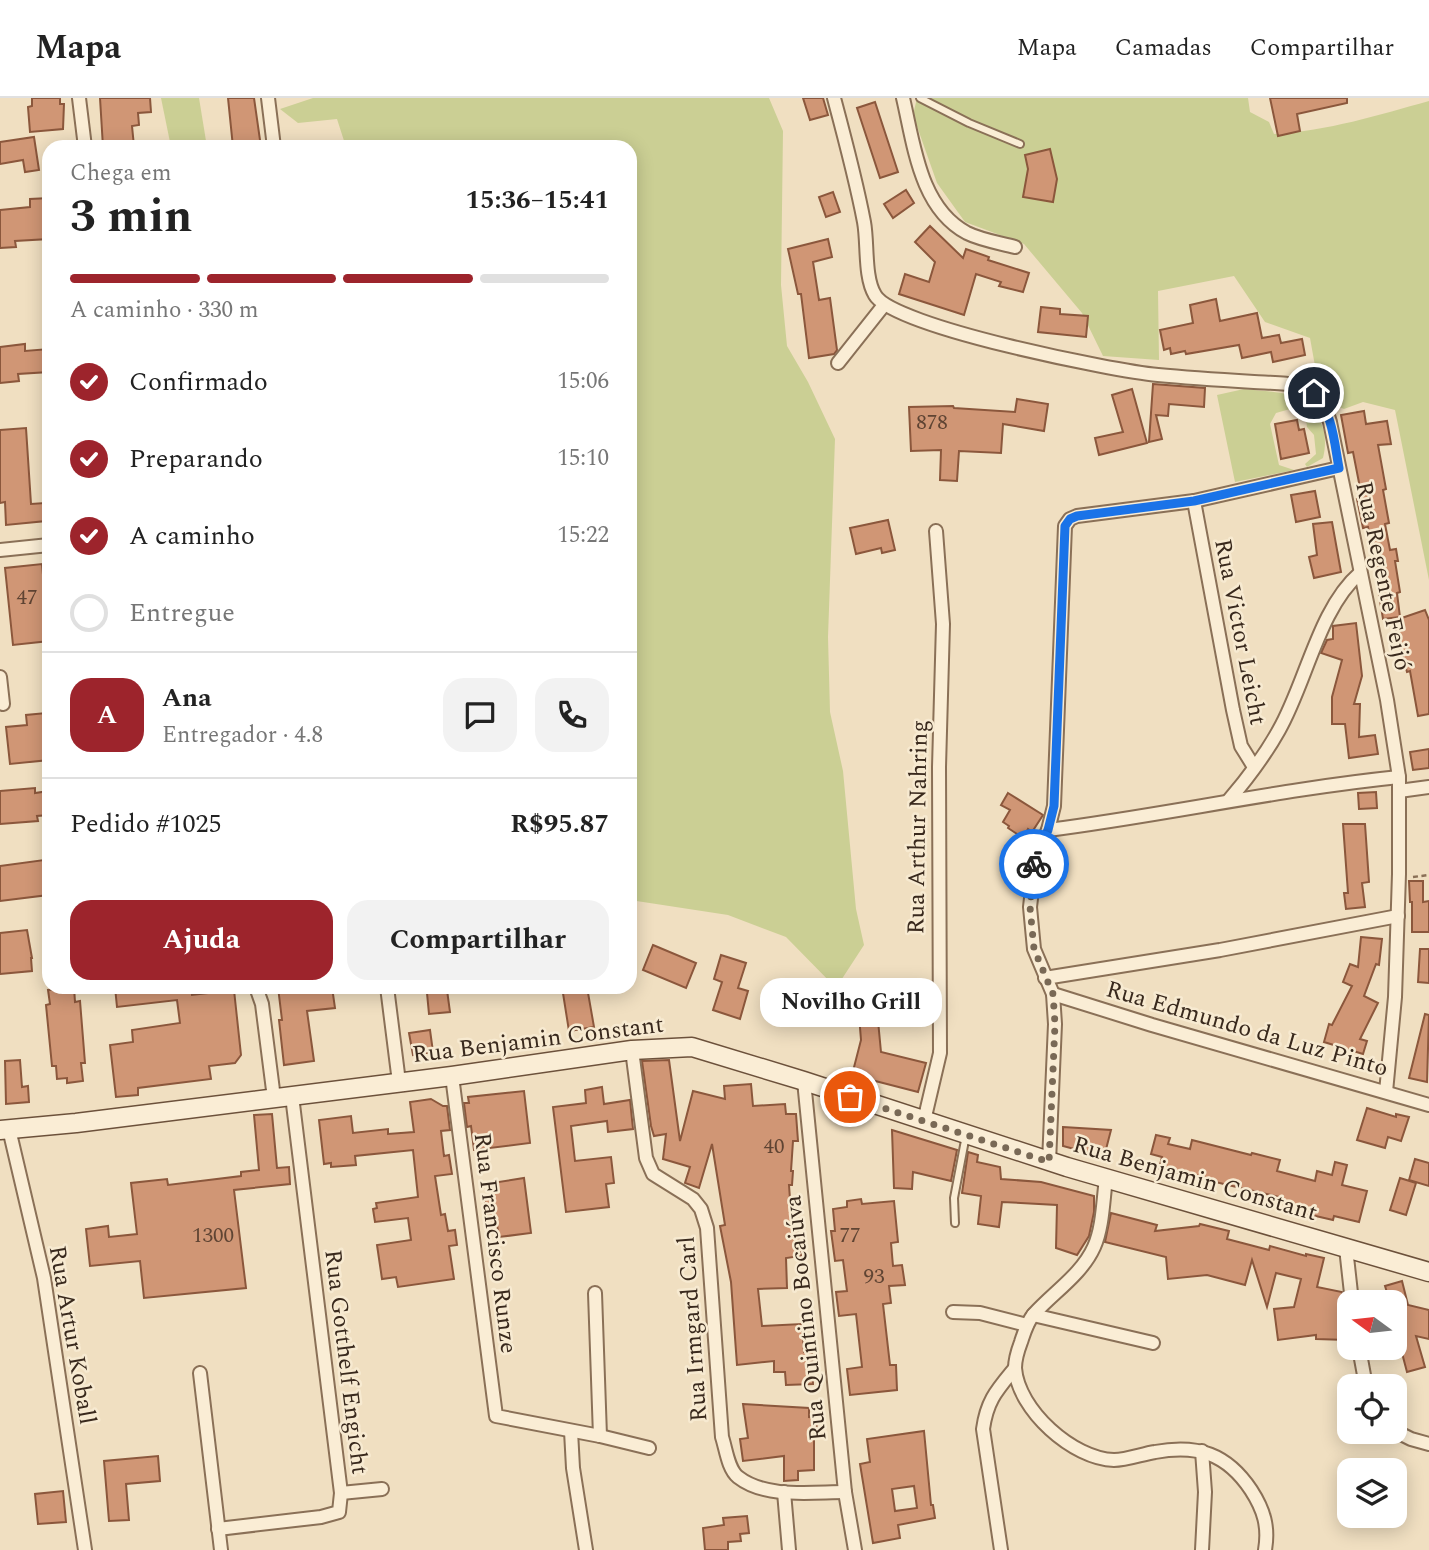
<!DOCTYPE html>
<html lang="pt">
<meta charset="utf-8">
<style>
body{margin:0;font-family:Spectral,serif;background:#f2f2f2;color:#222;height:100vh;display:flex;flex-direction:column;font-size:26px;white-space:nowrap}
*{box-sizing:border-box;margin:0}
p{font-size:23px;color:#767676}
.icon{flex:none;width:38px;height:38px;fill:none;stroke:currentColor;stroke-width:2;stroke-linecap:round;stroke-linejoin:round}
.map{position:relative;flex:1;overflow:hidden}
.side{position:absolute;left:42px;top:42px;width:595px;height:854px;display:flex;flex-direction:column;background:#fff;border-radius:21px;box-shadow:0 4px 18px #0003}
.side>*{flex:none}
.needle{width:46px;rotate:285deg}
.buttons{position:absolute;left:1337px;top:1192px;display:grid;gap:14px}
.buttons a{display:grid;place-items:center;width:70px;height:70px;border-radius:14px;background:#fff;box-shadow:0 4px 18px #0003;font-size:35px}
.pin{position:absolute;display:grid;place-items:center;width:60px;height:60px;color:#fff;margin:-30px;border:4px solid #fff;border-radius:50%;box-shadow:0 2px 7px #0007}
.courier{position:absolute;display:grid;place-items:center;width:70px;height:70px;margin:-35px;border:5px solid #1a73e8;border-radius:50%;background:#fff;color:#222;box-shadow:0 2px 9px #0007}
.bubble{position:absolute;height:49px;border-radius:21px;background:#fff;box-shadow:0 4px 18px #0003;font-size:23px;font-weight:700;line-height:49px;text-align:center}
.head em{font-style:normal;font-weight:700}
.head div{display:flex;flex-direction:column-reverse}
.head{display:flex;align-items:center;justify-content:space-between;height:119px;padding:0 28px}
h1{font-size:46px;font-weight:700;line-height:52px}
.bar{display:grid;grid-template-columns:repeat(4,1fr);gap:10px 7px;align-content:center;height:84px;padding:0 28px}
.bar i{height:9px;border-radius:5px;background:#e0e0e0}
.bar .active{background:#9d242c}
.bar p{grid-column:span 4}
.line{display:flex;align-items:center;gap:18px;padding:0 28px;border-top:2px solid #e0e0e0}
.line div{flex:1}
.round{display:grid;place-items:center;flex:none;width:74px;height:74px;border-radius:21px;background:#f2f2f2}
ol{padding:0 28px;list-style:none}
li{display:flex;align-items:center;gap:21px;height:77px}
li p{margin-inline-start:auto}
li .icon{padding:7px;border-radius:50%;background:#9d242c;color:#fff;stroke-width:4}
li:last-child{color:#767676}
li i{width:38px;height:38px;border:4px solid #e0e0e0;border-radius:50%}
.button{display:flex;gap:14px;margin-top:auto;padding:14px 28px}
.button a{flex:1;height:80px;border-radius:21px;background:#9d242c;color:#fff;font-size:28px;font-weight:700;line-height:80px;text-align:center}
.button a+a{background:#f2f2f2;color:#222}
header{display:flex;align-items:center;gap:42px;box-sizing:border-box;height:98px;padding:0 35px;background:#fff;border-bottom:2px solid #e0e0e0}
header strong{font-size:33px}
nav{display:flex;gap:38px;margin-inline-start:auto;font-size:24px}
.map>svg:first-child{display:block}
</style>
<header>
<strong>Mapa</strong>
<nav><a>Mapa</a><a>Camadas</a><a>Compartilhar</a></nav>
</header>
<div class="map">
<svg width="1429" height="1452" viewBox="0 0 1429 1452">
<rect width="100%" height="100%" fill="#f0dfc1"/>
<!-- green -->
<g fill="#cbcf94">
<polygon points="161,0 199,0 207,49 171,49"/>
<polygon points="313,0 769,0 783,33 781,187 787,248 808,284 835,341 828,539 830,614 843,673 856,811 864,847 836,890 786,839 728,817 630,802 630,49 346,49 337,21 298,25 280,11"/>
<path d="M 917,0 L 1248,0 L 1250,14 L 1269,24 L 1274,36 C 1328,33 1378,17 1429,3 L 1429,482 L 1395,312 L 1363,304 L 1344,311 L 1339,309 L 1333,295 L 1317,279 L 1310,240 L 1265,224 L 1234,178 L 1158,193 L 1159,262 L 1103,258 L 1082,215 L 1024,146 L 965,124 L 937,85 L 913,17 Z"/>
<path d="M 1244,291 C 1275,295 1304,291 1320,323 C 1326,334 1326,348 1323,360 L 1307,369 L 1305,366 L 1316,356 L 1314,337 L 1307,329 L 1306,321 L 1290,311 L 1276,315 L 1270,326 L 1279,367 L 1294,372 L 1235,384 L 1217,297 Z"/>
</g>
<!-- building -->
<g fill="#d09675" stroke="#8b573c" stroke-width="2" fill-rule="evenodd">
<polygon points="32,0 60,0 60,6 64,6 63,31 30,34 28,9 32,8"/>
<polygon points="100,0 150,0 151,14 138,15 139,27 132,28 134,48 103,49"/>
<polygon points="228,0 254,0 261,49 233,49"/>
<polygon points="803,0 823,0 828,17 810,22"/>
<polygon points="1270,0 1347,0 1347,5 1297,16 1300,33 1278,38"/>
<polygon points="875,4 898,74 880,80 857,10"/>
<polygon points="34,39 39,72 25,74 23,62 0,66 0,44"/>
<polygon points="1050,51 1057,81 1053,104 1023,99 1028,71 1025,57"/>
<polygon points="906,92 914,105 893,120 884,106"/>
<polygon points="833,94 840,114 826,119 819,99"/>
<polygon points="49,100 49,141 15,143 16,149 0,150 0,112 30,109 30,101"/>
<polygon points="930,128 963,160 966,151 989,159 988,162 1029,175 1023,194 999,188 1001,184 976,176 964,217 899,196 905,176 929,184 935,164 915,144"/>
<polygon points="828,141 832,159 813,164 819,202 830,200 837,252 834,256 809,260 801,196 798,196 788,151"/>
<polygon points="1216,201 1220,223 1257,215 1262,240 1279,237 1281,245 1302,241 1305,257 1273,264 1271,254 1242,260 1239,247 1186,256 1185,253 1171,256 1170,250 1164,252 1160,232 1193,225 1190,207"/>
<polygon points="1041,209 1060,211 1060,216 1088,218 1086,239 1038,234"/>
<polygon points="25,246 25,253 49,251 49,274 18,276 19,283 0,285 0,249"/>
<polygon points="1153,286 1205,290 1204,309 1169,306 1168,318 1156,317 1162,341 1149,344"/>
<polygon points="1132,291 1147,345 1099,357 1095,340 1123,334 1112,297"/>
<polygon points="1017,301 1048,306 1044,333 1003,326 1001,355 959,353 957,383 940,382 941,352 911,353 909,309 953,308 954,310 1015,314"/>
<polygon points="1364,313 1366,326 1387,323 1391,346 1378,347 1386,391 1383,392 1389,425 1385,426 1390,452 1396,451 1398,463 1395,463 1400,494 1397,495 1400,519 1383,521 1368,429 1363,430 1357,401 1362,400 1353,354 1348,355 1341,317"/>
<polygon points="1297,322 1299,332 1304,331 1309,355 1281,361 1275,326"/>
<polygon points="26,330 31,406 45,405 46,423 6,427 5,404 0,405 0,332"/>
<polygon points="1315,393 1320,419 1296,424 1291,397"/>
<polygon points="888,422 895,452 882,455 881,450 856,456 850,430"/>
<polygon points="1332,424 1341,474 1314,480 1309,459 1317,457 1313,426"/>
<polygon points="42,466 49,543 13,547 5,470"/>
<polygon points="1425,512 1429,522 1429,616 1418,618 1410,573 1407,574 1393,523"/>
<polygon points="1356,525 1362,578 1354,606 1360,606 1359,639 1375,637 1378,656 1349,660 1345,626 1332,626 1332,599 1342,562 1321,555 1327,542 1333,541 1333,528"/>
<polygon points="46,615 49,662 10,666 6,629 27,627 26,617"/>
<polygon points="1429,651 1429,670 1413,672 1410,654"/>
<polygon points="35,690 35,695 49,693 49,717 37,718 38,723 0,726 0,693"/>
<polygon points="1376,694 1377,710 1359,711 1358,695"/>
<polygon points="1008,695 1043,717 1032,734 1028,731 1023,740 1008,730 1009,728 1003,724 1010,712 1001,707"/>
<polygon points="1343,726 1365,726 1369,784 1362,785 1365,809 1346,811 1344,795 1348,795"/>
<polygon points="44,762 45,766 49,766 48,797 0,803 0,768"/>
<polygon points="1409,783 1423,783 1423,804 1429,803 1429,834 1412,834 1412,804 1410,804"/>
<polygon points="27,832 32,860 31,860 32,873 0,876 0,835"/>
<polygon points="1361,839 1382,841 1379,867 1376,866 1364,898 1378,905 1360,941 1367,943 1363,956 1324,944 1329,926 1332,927 1352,888 1343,884 1350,866 1358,869"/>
<polygon points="653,847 696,865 686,890 643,872"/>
<polygon points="1420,851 1429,851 1429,885 1418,884"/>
<polygon points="721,857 746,865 738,890 748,893 740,921 713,912 722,884 714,881"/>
<polygon points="59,889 74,889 75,904 80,903 85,965 81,965 83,983 67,985 67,980 57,981 56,968 52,968 46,907 50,906 48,892 59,891"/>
<polygon points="115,889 191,889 192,897 234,892 241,957 235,965 209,968 211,981 138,990 138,997 116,999 110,947 133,944 132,932 180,925 177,902 117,909"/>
<polygon points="278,889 332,889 335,910 307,913 314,963 284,967 279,922 282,922"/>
<polygon points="562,889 587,889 594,929 569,933"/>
<polygon points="447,892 450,914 429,916 427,895"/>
<polygon points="877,912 881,954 926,965 918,994 852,977 861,942 859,917"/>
<polygon points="1425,916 1429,917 1427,984 1409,980"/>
<polygon points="430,932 433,954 413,957 409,935"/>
<polygon points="20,962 22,989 28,988 29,1004 6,1006 5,963"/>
<polygon points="669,962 680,1043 693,993 725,1001 724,988 751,986 753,1008 785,1006 786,1016 796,1016 798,1043 793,1043 791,1073 793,1073 792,1087 789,1087 792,1129 797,1128 801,1158 786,1160 787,1190 758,1191 762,1228 802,1226 804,1254 812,1254 813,1286 786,1287 785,1274 774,1274 774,1263 737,1267 731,1184 720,1128 725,1127 712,1046 699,1090 685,1085 690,1069 663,1061 666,1036 654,1038 651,1028 642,963"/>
<polygon points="602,989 604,1006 630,1002 633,1031 608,1034 607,1023 571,1028 575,1063 611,1059 614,1085 606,1086 609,1109 566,1114 553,1009 586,1005 585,992"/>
<polygon points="524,993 530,1045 474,1052 471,1028 467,1029 464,1005 469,1005 468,999"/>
<polygon points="431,1001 443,1008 447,1008 450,1032 441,1033 444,1058 449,1057 452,1076 435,1078 441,1117 445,1116 448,1133 455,1132 457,1147 449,1148 454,1181 398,1189 396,1179 382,1181 377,1147 411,1142 408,1120 375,1124 373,1111 377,1110 376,1105 418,1099 413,1052 355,1058 356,1067 331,1069 331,1065 324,1066 319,1022 351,1018 353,1035 388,1031 388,1036 414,1034 410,1004"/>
<polygon points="1367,1010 1396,1019 1396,1016 1409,1019 1401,1043 1388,1039 1385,1050 1357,1042"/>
<polygon points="272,1016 277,1070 289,1069 290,1086 234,1092 246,1190 144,1200 140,1163 90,1168 86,1131 108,1128 109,1139 137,1136 131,1085 167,1081 168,1087 241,1078 241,1074 259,1072 254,1017"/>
<polygon points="1063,1029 1111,1032 1104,1059 1063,1048"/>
<polygon points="892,1032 957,1052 951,1083 913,1074 912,1091 894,1090"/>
<polygon points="1156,1037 1170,1040 1168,1046 1190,1051 1192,1042 1251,1057 1252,1055 1280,1062 1277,1073 1315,1083 1317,1073 1332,1077 1335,1064 1347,1067 1342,1087 1367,1093 1359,1124 1334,1118 1333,1122 1307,1116 1308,1111 1278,1104 1279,1099 1211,1083 1211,1081 1179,1073 1178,1075 1159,1071 1162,1059 1151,1056"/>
<polygon points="968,1054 978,1057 977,1064 1000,1069 1001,1081 1041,1084 1094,1098 1094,1114 1089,1138 1077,1157 1056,1150 1057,1107 1002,1104 999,1129 978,1126 981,1098 962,1095"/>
<polygon points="1415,1061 1429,1065 1429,1088 1409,1082"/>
<polygon points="524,1080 531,1135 499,1139 497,1127 488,1129 484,1098 493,1097 492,1085"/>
<polygon points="1400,1080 1416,1085 1406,1117 1390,1112"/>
<polygon points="861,1101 862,1106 894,1103 898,1144 891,1145 893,1168 902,1167 905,1187 889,1188 891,1205 883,1206 890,1267 896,1267 897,1292 850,1297 847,1271 862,1269 856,1216 839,1218 836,1194 847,1193 843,1162 835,1163 831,1133 835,1133 833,1111 847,1109 847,1103"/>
<polygon points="1111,1115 1157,1127 1155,1133 1199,1128 1200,1126 1229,1133 1227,1141 1269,1152 1270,1148 1306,1158 1306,1156 1324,1160 1317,1189 1342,1194 1348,1222 1347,1242 1316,1241 1316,1237 1278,1242 1274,1211 1294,1209 1301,1181 1276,1175 1267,1209 1252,1162 1245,1187 1207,1177 1168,1181 1166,1159 1105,1144"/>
<polygon points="1402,1183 1408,1207 1429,1212 1429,1241 1416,1238 1425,1269 1407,1274 1397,1236 1395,1236 1395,1204 1390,1204 1385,1188"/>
<polygon points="743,1306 809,1310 809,1319 817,1320 816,1338 814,1338 814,1372 798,1373 798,1382 784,1383 784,1358 743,1363 740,1341 748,1340"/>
<path d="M 924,1333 L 931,1407 L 933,1407 L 935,1420 L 898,1427 L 900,1440 L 873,1445 L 860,1366 L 870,1364 L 867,1341 ZM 914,1388 L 917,1410 L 895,1413 L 892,1391 Z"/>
<polygon points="158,1358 160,1383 126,1386 129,1422 109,1423 104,1363"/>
<polygon points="63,1393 66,1424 38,1426 35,1396"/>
<polygon points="747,1418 749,1435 740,1436 741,1443 728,1444 728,1452 705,1452 703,1430 724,1427 723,1420"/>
</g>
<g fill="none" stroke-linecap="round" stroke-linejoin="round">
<defs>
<g id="lane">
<polyline points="920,0 969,25 1020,46"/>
<polyline points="955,1125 954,1100 966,1037"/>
</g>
<g id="street">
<polyline points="79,0 85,49"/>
<polyline points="268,0 274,49"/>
<path d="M 834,0 C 845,41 856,82 864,124 C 868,145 864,179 875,197 C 893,229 1115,273 1158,277 C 1190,280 1222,282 1254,284 C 1271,285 1290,284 1306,291 C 1320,298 1326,310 1330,324 L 1387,602 L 1399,679 L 1399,776 L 1395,899 L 1386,994"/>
<path d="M 903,0 C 914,47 920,110 967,135 C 981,142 1000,145 1015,149"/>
<polyline points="838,265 884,207"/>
<polyline points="1194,403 1233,612 1241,648 1254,669"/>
<polyline points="0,452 49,447"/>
<polyline points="0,579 3,606"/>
<polyline points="1399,693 1429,689"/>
<path d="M 1229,702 C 1247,681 1265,657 1279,632 C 1306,585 1319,510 1360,475"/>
<path d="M 1048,732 C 1165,717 1281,691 1399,679"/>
<polyline points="1045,880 1220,852 1398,818"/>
<polyline points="256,889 262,906 274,1000"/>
<polyline points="387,889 399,984"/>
<polyline points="1053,896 1152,927 1429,1007"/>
<path d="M 632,952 L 646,1060 L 653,1076 L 693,1101 L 701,1111 L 707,1130 L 722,1339 C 726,1351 728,1371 738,1379 C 766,1401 813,1394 845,1394"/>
<polyline points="452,978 496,1318 600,1338 649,1350"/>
<polyline points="804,983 845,1394 855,1452"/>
<polyline points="924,1023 940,955 939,669 943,526 936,433"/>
<polyline points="9,1031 44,1180 85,1452"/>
<polyline points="1049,1064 1055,926 1053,896 1034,851 1030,809 1036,757 1048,732 1054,708 1065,428 1070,421 1077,418 1194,403 1339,370"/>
<path d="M 1106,1081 C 1103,1102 1103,1129 1094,1149 C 1082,1176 1054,1194 1034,1216 C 1027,1224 1024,1235 1021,1244 C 1018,1252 1015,1263 1015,1270 C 1018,1312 1073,1361 1114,1362 C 1127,1362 1142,1356 1155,1354 C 1198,1346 1227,1356 1251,1392 C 1264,1412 1269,1429 1265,1452"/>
<polyline points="1346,1150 1352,1204"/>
<polyline points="595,1195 600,1338"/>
<polyline points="953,1214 980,1215 1027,1227"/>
<polyline points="1033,1217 1153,1245"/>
<polyline points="1359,1250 1366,1288"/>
<polyline points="200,1275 221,1452"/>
<polyline points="571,1333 573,1370 586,1452"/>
<polyline points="1395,1333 1411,1341 1429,1346"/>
<polyline points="784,1394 789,1452"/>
<polyline points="341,1395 382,1391"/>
<polyline points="218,1431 321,1419 339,1414 341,1395 292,998"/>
<path d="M 1001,1452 L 983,1331 C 987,1302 997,1292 1015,1270"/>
<polyline points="1202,1452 1205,1394 1202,1353"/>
</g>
<polyline id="secondary" points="0,1032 76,1025 452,978 632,952 692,949 804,983 1067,1069 1429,1174"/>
</defs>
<!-- lane casing -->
<use href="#lane" stroke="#8a7057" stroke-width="10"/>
<!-- street casing -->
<use href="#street" stroke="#8a7057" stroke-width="16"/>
<!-- secondary casing -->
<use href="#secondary" stroke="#6c513b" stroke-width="21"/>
<!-- path -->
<polyline stroke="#8a7057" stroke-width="2.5" stroke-dasharray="5 3.5" stroke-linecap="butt" points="1413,779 1429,777"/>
<!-- lane -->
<use href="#lane" stroke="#faedd5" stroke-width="6"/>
<!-- street -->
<use href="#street" stroke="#faedd5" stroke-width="12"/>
<!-- secondary -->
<use href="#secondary" stroke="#faedd5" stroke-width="18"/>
</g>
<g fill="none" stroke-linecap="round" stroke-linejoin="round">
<!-- done -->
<polyline stroke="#796956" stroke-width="7" stroke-dasharray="0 12.6" points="850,999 1049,1064 1055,926 1053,896 1034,851 1030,809 1034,766"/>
<!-- route -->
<path stroke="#1a73e8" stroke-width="9" d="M 1034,766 L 1036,757 L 1048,732 L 1054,708 L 1065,428 L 1070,421 L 1077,418 L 1194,403 L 1339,370 C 1334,343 1333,316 1314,295"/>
</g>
<g text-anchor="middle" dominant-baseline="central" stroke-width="5" stroke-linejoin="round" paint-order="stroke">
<!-- number labels -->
<g font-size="21" fill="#5f4433">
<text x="932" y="325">878</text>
<text x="27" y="500">47</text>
<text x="774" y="1049">40</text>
<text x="213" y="1138">1300</text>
<text x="850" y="1138">77</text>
<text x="874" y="1179">93</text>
</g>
<!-- street labels -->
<g font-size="24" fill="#39291d" stroke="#f7ead1">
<text transform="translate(1383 478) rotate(78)">Rua Regente Feijó</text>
<text transform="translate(1240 534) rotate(79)">Rua Victor Leicht</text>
<text transform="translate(918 729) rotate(-89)">Rua Arthur Nahring</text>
<text transform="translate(1247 931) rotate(16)">Rua Edmundo da Luz Pinto</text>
<text transform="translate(538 942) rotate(-7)">Rua Benjamin Constant</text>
<text transform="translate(1195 1081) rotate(16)">Rua Benjamin Constant</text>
<text transform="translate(495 1145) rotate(83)">Rua Francisco Runze</text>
<text transform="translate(806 1220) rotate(-96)">Rua Quintino Bocaiúva</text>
<text transform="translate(693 1231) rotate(-94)">Rua Irmgard Carl</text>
<text transform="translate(72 1237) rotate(80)">Rua Artur Koball</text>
<text transform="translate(346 1264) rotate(83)">Rua Gotthelf Engicht</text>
</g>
</g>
</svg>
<div class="buttons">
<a><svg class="needle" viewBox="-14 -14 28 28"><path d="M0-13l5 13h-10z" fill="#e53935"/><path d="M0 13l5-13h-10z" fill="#767676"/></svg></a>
<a><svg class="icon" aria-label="locate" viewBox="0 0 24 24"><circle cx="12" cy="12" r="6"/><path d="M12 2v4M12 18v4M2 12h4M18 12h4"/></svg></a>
<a><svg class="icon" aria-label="layers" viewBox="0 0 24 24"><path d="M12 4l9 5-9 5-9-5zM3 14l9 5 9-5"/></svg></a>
</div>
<div class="pin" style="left:850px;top:999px;background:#ea580c"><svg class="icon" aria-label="bag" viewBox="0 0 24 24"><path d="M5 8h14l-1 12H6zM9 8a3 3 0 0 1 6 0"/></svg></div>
<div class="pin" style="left:1314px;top:295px;background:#1f2937"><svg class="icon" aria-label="home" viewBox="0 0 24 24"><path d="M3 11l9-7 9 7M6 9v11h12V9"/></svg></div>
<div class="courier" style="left:1034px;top:766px"><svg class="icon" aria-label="bike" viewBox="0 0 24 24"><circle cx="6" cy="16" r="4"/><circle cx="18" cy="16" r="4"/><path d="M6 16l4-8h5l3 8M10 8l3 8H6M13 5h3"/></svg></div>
<div class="bubble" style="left:760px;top:880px;width:182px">Novilho Grill</div>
<section class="side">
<div class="head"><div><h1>3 min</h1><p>Chega em</p></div><em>15:36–15:41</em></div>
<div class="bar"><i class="active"></i><i class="active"></i><i class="active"></i><i></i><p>A caminho · 330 m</p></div>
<ol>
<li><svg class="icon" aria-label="check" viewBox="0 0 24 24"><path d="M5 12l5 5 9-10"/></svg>Confirmado<p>15:06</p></li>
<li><svg class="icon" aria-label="check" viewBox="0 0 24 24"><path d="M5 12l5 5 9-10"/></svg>Preparando<p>15:10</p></li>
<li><svg class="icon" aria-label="check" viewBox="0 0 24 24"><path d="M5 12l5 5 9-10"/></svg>A caminho<p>15:22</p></li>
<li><i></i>Entregue</li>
</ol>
<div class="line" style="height:126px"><b class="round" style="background:#9d242c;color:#fff">A</b><div><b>Ana</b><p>Entregador · 4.8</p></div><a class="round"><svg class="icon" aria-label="chat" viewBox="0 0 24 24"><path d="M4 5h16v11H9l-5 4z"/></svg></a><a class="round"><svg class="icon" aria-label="phone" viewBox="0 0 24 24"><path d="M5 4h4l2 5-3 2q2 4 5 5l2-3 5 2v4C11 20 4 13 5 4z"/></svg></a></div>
<div class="line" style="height:91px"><div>Pedido #1025</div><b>R$95.87</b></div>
<div class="button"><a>Ajuda</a><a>Compartilhar</a></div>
</section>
</div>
